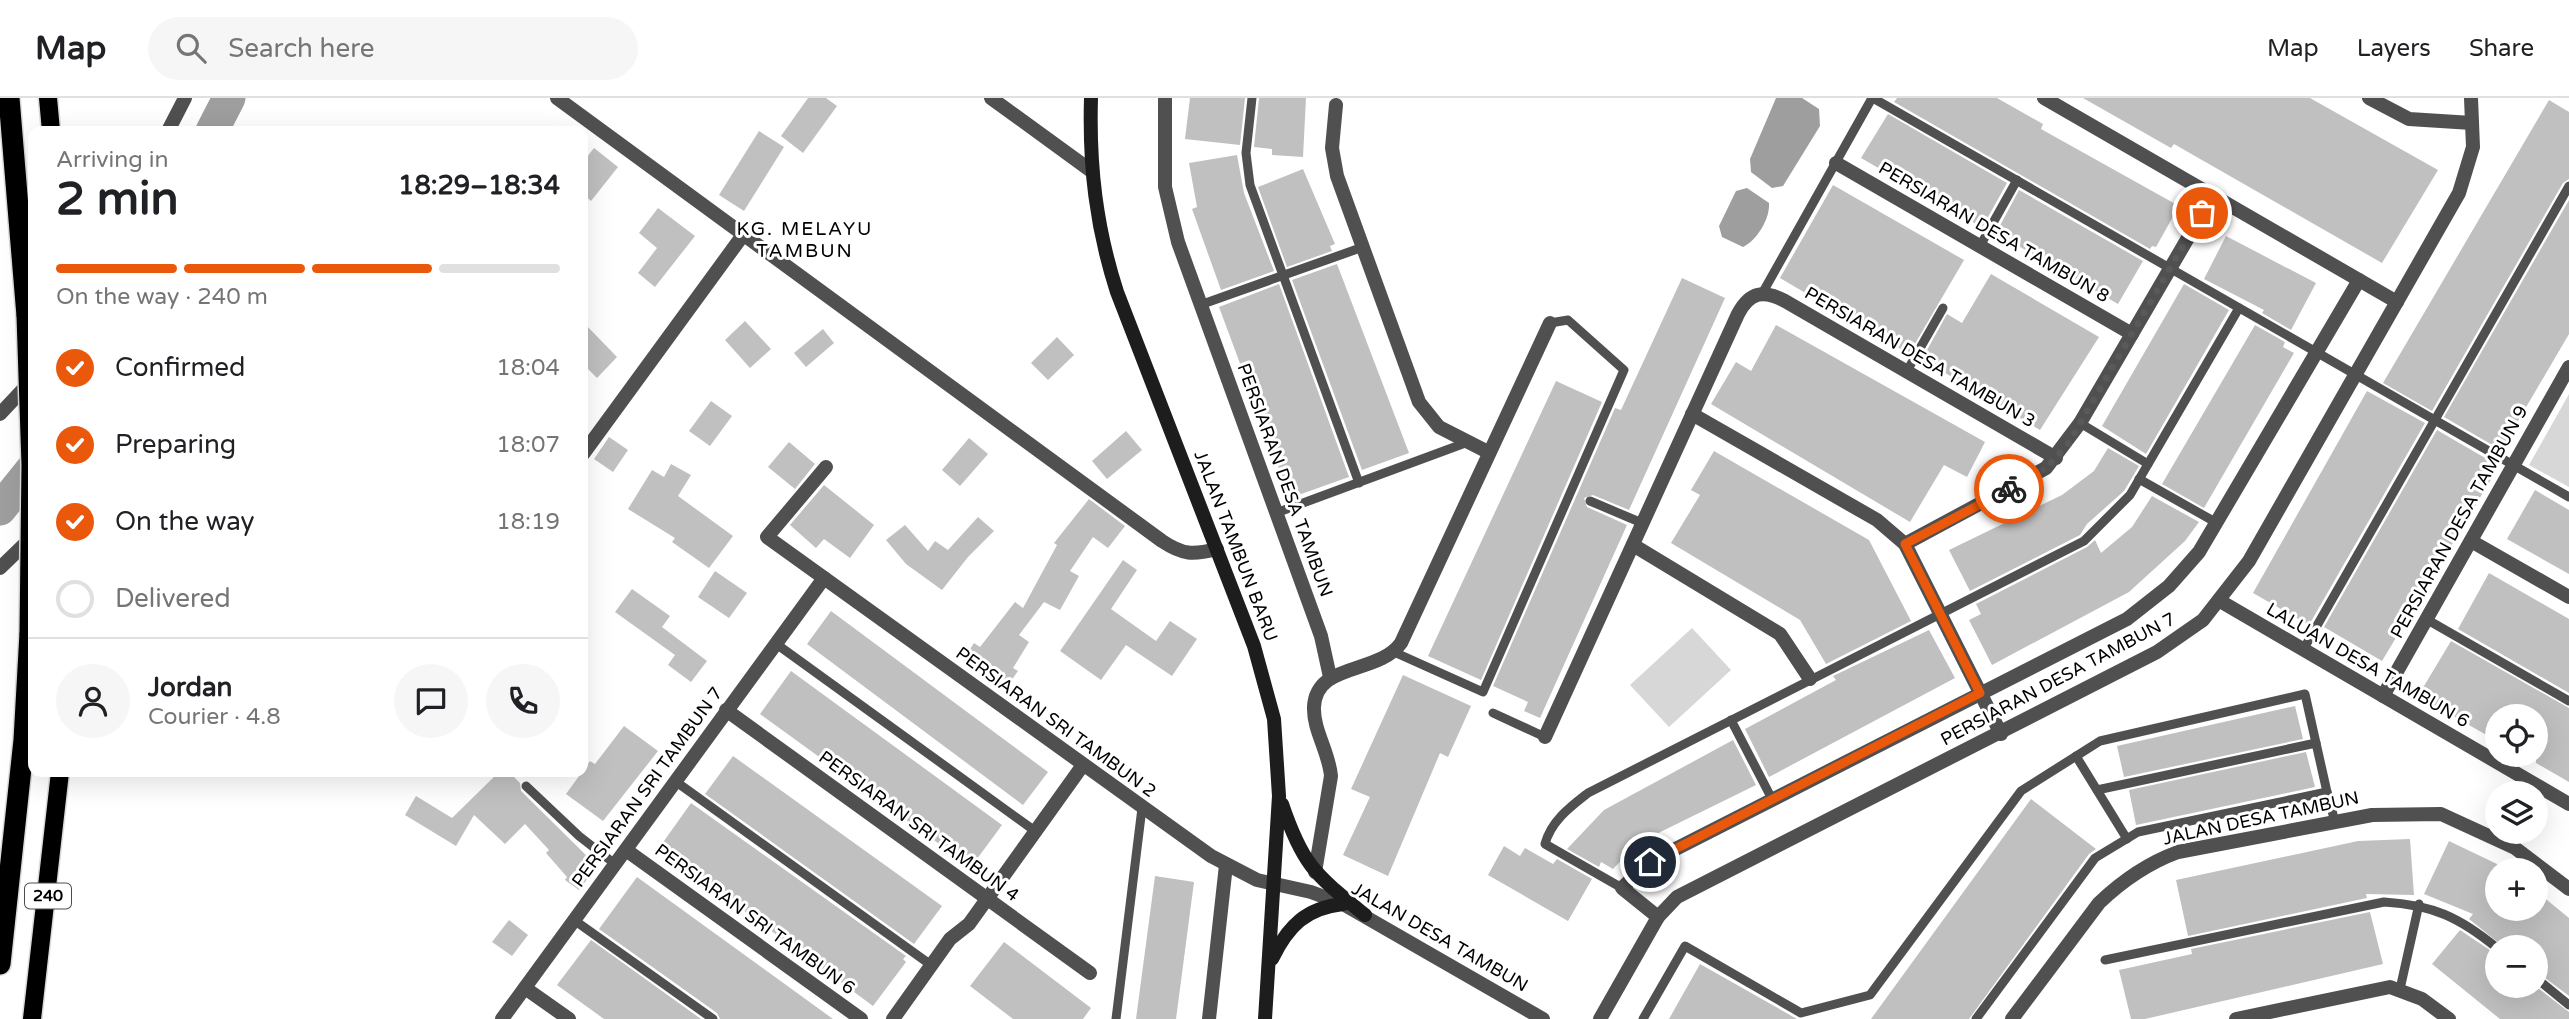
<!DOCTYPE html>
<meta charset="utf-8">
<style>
body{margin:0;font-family:"Varela Round",sans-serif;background:#f6f6f6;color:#202124;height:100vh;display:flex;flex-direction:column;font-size:26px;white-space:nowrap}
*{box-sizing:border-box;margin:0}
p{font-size:23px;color:#757577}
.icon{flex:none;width:38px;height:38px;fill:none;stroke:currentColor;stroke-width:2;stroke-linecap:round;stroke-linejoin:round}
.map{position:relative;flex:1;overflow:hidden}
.drawer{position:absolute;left:28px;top:28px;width:560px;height:651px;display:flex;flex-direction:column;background:#fff;border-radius:14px;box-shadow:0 7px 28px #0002}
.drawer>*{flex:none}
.tools{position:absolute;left:2485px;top:606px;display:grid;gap:14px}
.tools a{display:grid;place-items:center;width:63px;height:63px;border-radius:50%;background:#fff;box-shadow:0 7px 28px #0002;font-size:35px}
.pin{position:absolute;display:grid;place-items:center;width:60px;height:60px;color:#fff;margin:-30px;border:4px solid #fff;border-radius:50%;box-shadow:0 2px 7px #0007}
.courier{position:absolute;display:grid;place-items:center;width:70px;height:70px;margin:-35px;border:5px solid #ea580c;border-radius:50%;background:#fff;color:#222;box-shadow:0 2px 9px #0007}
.overview em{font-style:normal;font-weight:700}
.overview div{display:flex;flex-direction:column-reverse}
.overview{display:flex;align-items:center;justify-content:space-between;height:119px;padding:0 28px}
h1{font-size:46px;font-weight:700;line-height:52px}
.bar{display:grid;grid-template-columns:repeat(4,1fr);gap:10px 7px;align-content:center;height:84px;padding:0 28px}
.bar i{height:9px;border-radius:5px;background:#e0e0e0}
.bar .active{background:#ea580c}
.bar p{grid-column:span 4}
.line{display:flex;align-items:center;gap:18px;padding:0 28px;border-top:2px solid #e0e0e0}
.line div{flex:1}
.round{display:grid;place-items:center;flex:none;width:74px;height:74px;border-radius:37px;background:#f6f6f6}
ol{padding:0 28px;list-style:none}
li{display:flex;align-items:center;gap:21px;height:77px}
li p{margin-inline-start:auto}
li .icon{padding:7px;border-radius:50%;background:#ea580c;color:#fff;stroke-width:4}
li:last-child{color:#757577}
li i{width:38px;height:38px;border:4px solid #e0e0e0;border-radius:50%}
header{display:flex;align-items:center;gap:42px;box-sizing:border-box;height:98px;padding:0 35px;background:#fff;border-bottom:2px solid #e0e0e0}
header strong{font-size:33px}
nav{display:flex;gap:38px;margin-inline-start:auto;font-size:24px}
.search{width:490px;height:63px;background:#f6f6f6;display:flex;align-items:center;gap:18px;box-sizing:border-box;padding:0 24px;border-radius:38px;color:#757577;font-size:26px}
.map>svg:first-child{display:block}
</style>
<header>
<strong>Map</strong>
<div class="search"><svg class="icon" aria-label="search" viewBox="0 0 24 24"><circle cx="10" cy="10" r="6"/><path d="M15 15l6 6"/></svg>Search here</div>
<nav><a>Map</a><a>Layers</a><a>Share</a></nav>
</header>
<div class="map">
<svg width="2569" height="921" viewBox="0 0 2569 921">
<rect width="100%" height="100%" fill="#fff"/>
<!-- green -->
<g fill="#d7d7d7">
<polygon points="2569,296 2569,389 2529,367"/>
<polygon points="1692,530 1731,572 1669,629 1630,587"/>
</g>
<!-- water -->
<g fill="#9e9e9e">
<polygon points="1776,0 1802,0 1819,11 1820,28 1783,88 1772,90 1751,74 1750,61"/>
<path d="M 1747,90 L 1769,105 C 1770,121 1757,142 1743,149 L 1722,139 L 1719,128 L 1736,93 Z"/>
</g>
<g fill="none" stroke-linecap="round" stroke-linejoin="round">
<!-- river -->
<g stroke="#9e9e9e" stroke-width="33">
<polyline points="212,33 229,0"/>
<polyline points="0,411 33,370"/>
</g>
</g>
<!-- building -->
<g fill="#c0c0c0">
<polygon points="808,0 826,0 837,8 803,55 781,38"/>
<polygon points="1190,0 1245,0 1240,47 1185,41"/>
<polygon points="1259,0 1306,0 1303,59 1272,57 1272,51 1254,49"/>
<polygon points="1897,0 1997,0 2043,26 2041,31 2179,108 2156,149 2152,148 2150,151 1894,4"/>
<polygon points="2083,0 2310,0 2438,72 2382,165 2174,46 2171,50"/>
<polygon points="2549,2 2569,14 2569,81 2563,85 2432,313 2383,285"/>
<polygon points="1888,16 2007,85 1983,128 1981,129 1861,60"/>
<polygon points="759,33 784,49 744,113 719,97"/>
<polygon points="594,50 618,69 591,103 583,96 583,64"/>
<polygon points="1237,57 1244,95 1274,173 1221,192 1192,111 1197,109 1189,65"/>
<polygon points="1303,71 1335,146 1330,148 1332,153 1287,169 1258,89"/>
<polygon points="1833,87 1964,162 1909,256 1780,180"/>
<polygon points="2019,92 2143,163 2118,206 1996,135"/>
<polygon points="2569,102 2569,236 2501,352 2444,319"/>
<polygon points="658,110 695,138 655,189 638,175 657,150 639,135"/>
<polygon points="2226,138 2316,185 2291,232 2262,215 2264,212 2204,181"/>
<polygon points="1337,166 1409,355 1362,372 1292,182"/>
<polygon points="1991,176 2099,239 2040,332 1922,261 1947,216 1962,225"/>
<polygon points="1682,180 1725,200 1629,412 1593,397 1584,400 1587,409 1627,427 1540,620 1524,613 1528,604 1493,588 1615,310 1621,312"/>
<polygon points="1279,186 1349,379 1290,400 1219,209"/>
<polygon points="2184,186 2229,212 2146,356 2102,328"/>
<polygon points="745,223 771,251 750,270 725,242"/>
<polygon points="583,224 617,259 597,280 583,266"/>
<polygon points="1776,227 1985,344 1967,379 1944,367 1910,424 1711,306 1736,264 1751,273"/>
<polygon points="2255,227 2285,244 2283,249 2294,255 2204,410 2162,386"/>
<polygon points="823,231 834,245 806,269 794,255"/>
<polygon points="1057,239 1074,257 1048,282 1031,265"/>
<polygon points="1556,283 1602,304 1481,582 1428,558"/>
<polygon points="2367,293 2425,325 2309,527 2253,495"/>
<polygon points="711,303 732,318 710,348 689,333"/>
<polygon points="2437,332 2499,368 2382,563 2324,529"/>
<polygon points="1126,333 1142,352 1107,381 1092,363"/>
<polygon points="609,339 628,352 613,374 594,361"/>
<polygon points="969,340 988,356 960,388 942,372"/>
<polygon points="789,344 815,366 795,391 768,369"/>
<polygon points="2108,350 2139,368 2124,393 2087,426 2080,437 1970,493 1949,452 2062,397 2094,373"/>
<polygon points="1714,353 1869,442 1911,523 1826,566 1800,522 1671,445 1700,397 1691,392"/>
<polygon points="671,366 691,377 678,398 733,438 709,470 672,444 675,440 628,411 652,372 664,379"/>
<polygon points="824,387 874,427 850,460 824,441 816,450 790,427"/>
<polygon points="2535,392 2569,412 2569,476 2507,441"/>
<polygon points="2152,398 2199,424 2185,443 2129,494 1992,567 1969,522 1981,516 1976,506 2087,449 2095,442 2101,455 2132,429"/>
<polygon points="1089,401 1125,428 1108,450 1093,439 1070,473 1079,478 1060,512 1044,504 1019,537 1029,544 1013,570 1018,573 1006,590 963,562 974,545 980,549 1015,504 1023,510 1057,447 1054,445"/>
<polygon points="978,419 994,433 968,459 942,492 906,466 886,442 905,427 928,453 935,443 948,452"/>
<polygon points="1123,462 1137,472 1111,511 1156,543 1170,523 1197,541 1172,578 1126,547 1101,582 1060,553"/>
<polygon points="715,473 747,495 729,520 698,499"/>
<polygon points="2489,475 2569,521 2569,595 2458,531"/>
<polygon points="632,491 670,518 662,529 707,563 691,584 668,567 675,557 615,514"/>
<polygon points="831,513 1048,674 1023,707 807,546"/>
<polygon points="1929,532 1955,580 1769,679 1745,631 1836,582 1833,578"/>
<polygon points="2451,543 2569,610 2569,684 2536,665 2536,618 2497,618 2497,643 2418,598"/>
<polygon points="791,573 1002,727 971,769 760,616"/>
<polygon points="1403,577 1471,608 1448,659 1440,655 1388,778 1343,757 1370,699 1351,691"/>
<polygon points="2295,608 2303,641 2124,679 2117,648"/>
<polygon points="624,628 658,653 603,723 566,696 590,663 595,666"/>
<polygon points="1733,642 1756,687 1638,745 1613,771 1601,764 1599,769 1567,751 1604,712"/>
<polygon points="2306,654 2315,689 2136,727 2129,692"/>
<polygon points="733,658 942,808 914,846 705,696"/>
<polygon points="499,674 509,674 520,685 521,693 597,768 579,792 565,782 567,779 546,755 549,752 525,726 505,746 474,717 456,748 405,717 416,698 452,720"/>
<polygon points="2031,701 2096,751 2089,756 1969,921 1871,921"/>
<polygon points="691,705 906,858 903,861 906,864 873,908 659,750"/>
<polygon points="2410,741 2414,797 2366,796 2367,800 2188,838 2176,782 2358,743"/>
<polygon points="2449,743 2497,766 2497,810 2536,810 2536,793 2569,820 2569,898 2536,873 2536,849 2504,849 2469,821 2473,816 2424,796"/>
<polygon points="1504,748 1520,758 1525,750 1553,766 1557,761 1592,781 1568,823 1488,777"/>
<polygon points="1155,778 1194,784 1176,921 1136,921"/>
<polygon points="637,779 833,921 720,921 717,915 599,831"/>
<polygon points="2370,814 2383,866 2145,921 2131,921 2119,872 2192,856 2191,851"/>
<polygon points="509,822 528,837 512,858 492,844"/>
<polygon points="2460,832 2497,857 2497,887 2534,887 2569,914 2569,921 2500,921 2432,866"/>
<polygon points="591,842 701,921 604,921 557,887"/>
<polygon points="1004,844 1091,910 1083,921 1013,921 970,888"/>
<polygon points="1700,866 1797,921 1669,921"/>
</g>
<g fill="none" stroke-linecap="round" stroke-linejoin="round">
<defs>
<g id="primary">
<polyline points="48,0 51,33"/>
<polyline points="32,921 60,674"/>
</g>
<g id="highway">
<polyline points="9,0 27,218"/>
<polyline points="0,866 24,642 30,535"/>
</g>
</defs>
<!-- primary casing -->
<use href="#primary" stroke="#dbdbdb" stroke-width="21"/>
<!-- highway casing -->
<use href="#highway" stroke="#dbdbdb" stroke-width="24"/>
<!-- lane -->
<g stroke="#505050" stroke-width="9">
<polyline points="1252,0 1246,55 1250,87 1359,385"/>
<polyline points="1873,0 2569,399"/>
<polyline points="1980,148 2017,82"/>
<polyline points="1763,194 1872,0"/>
<polyline points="1200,207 1363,149"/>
<polyline points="1907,273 1943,210"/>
<polyline points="2080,325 2148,366"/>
<polyline points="2139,381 2217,425"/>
<polyline points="1590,403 1642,425"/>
<polyline points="1276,415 1468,344"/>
<polyline points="2426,521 2569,603"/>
<polyline points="775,545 1035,733"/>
<polyline points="2303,552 2569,88"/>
<polyline points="1394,554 1483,594 1624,272 1568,222 1550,225"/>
<polyline points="1493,615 1545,639"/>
<polyline points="1731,622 1772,701"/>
<polyline points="2076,658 2127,741"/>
<polyline points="675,683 931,867"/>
<polyline points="526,688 579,738 615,766"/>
<polyline points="2097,692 2316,645"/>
<polyline points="2327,694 2335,724"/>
<path d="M 1622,790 L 1545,746 C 1551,723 1570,709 1588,695 L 2084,443 L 2130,397 L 2239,210"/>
<polyline points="574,822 713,921"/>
<path d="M 2105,862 L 2384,804 C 2433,807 2459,819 2497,850"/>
<polyline points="2536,880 2569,907"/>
<polyline points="2400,891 2419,806"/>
<polyline points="1116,921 1142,710"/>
<polyline points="1643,921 1685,848 1801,915 1870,897 2021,693 2100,643 2305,596 2327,694 2138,734 2095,760 1976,921"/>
</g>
<!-- street -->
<g stroke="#505050" stroke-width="14">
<path d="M 557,0 L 1162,443 C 1183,457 1193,457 1217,451"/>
<polyline points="991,0 1090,72"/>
<polyline points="1165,0 1165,89 1178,144 1321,538 1330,579"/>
<polyline points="2044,0 2397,204"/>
<polyline points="2369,0 2409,21 2472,25"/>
<polyline points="1336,7 1332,50 1337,78 1419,304 1439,329 1488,354"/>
<polyline points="168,33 185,0"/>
<polyline points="1836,65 2132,236"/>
<polyline points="0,316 30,284"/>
<polyline points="1692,316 1877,422 1905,446 2001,636"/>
<polyline points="583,356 743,137"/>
<polyline points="826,369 767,439 1211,758 1257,782 1311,794 1343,806 1543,921"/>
<polyline points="2471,443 2569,499"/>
<polyline points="1905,446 2046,370 2080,325 2213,97"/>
<polyline points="1633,447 1780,536 1810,581"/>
<polyline points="0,470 33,438"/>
<polyline points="2220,503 2569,706"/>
<polyline points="2383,598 2569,269"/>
<polyline points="726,612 1090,875"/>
<path d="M 1545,639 L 1738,216 C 1750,193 1764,192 1785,203 L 2056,360"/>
<polyline points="626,752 861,921"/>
<path d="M 1315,774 L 1331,678 C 1329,654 1313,632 1314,609 C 1316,564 1378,577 1401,545 L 1550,225"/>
<polyline points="1658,819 1622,790 1650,764 2127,521 2169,488 2199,454 2359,182"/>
<polyline points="525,890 569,921"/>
<polyline points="502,921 824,480"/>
<polyline points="893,921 950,841 969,826 1083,667"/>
<polyline points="1209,921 1226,767"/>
<polyline points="1600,921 1658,819 1677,799 2157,554 2203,522 2249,463 2459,95 2473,49 2471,0"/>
<path d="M 2012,921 L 2099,805 C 2122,783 2148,765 2178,754 L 2372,717 L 2441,716 L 2515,750 L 2569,791"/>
<polyline points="2236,921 2390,889 2422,901 2449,921"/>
</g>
<!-- secondary -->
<g stroke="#1d1d1d" stroke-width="14">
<path d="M 1091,0 C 1089,68 1096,129 1117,194 L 1254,548 L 1274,621 L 1279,698 L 1265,921"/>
<path d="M 1282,706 C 1303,768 1315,776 1365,817"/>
<path d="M 1272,861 C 1288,828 1306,810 1343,806"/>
</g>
<!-- primary -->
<use href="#primary" stroke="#000" stroke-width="18"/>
<!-- highway -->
<use href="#highway" stroke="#000" stroke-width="21"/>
<defs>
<polyline id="highway-bridge" points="27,218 32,367 30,535"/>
</defs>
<!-- highway-bridge casing -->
<use href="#highway-bridge" stroke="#dbdbdb" stroke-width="24" stroke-linecap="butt"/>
<!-- highway-bridge -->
<use href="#highway-bridge" stroke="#000" stroke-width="21"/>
</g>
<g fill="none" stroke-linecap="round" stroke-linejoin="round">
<!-- done -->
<polyline stroke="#595959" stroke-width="7" stroke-dasharray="0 12.6" points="2009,391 2046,370 2068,346 2202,115"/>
<!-- route -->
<polyline stroke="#ea580c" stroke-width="9" points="1650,764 1980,595 1905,446 2009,391"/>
</g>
<g text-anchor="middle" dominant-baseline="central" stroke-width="6" stroke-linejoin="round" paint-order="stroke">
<!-- shield labels -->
<rect fill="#fff" stroke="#4c4c4c" stroke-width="2" x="25" y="785.5" width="46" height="25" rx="5"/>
<g font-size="16" font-weight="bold" fill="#000">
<text x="48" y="798">240</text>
</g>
<!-- street labels -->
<g font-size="18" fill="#000" stroke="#fff">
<text transform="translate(1994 134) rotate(30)">PERSIARAN DESA TAMBUN 8</text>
<text transform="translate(1920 259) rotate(30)">PERSIARAN DESA TAMBUN 3</text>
<text transform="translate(1285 382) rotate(70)">PERSIARAN DESA TAMBUN</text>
<text transform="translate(2459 424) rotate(-61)">PERSIARAN DESA TAMBUN 9</text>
<text transform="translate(1236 448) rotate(69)">JALAN TAMBUN BARU</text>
<text transform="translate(2368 567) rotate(30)">LALUAN DESA TAMBUN 6</text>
<text transform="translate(2058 581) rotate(-28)">PERSIARAN DESA TAMBUN 7</text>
<text transform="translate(1056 624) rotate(36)">PERSIARAN SRI TAMBUN 2</text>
<text transform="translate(647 689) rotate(-54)">PERSIARAN SRI TAMBUN 7</text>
<text transform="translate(2261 720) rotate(-12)">JALAN DESA TAMBUN</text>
<text transform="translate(919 728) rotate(36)">PERSIARAN SRI TAMBUN 4</text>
<text transform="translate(755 821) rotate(36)">PERSIARAN SRI TAMBUN 6</text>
<text transform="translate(1440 839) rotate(30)">JALAN DESA TAMBUN</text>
</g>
<!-- neighbourhood labels -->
<g font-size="19" letter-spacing="2" fill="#000" stroke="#fff">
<text x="805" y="131">KG. MELAYU<tspan x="805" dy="22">TAMBUN</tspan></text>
</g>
</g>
</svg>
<div class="tools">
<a><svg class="icon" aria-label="locate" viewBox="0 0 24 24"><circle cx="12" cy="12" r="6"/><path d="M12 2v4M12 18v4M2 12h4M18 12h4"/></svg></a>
<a><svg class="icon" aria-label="layers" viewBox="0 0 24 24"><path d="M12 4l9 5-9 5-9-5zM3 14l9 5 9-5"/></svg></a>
<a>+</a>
<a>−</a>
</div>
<div class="pin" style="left:2202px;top:115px;background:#ea580c"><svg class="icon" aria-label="bag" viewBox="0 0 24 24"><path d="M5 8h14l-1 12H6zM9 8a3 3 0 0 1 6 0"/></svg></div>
<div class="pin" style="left:1650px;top:764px;background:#1f2937"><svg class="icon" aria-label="home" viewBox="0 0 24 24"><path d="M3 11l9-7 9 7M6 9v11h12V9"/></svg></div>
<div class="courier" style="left:2009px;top:391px"><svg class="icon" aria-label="bike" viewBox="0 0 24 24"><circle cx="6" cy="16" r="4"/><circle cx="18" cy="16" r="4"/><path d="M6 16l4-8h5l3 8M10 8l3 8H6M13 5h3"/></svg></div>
<section class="drawer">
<div class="overview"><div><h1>2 min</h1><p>Arriving in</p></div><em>18:29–18:34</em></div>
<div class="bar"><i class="active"></i><i class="active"></i><i class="active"></i><i></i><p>On the way · 240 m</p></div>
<ol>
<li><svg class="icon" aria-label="check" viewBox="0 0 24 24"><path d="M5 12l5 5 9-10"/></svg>Confirmed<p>18:04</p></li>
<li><svg class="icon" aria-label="check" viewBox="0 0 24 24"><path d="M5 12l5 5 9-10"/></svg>Preparing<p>18:07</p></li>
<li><svg class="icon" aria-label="check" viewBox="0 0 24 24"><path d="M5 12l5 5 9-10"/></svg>On the way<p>18:19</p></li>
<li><i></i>Delivered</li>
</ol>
<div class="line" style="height:126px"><a class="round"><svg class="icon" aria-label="person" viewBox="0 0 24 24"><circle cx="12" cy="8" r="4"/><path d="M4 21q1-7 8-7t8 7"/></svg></a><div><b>Jordan</b><p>Courier · 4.8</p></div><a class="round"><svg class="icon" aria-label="chat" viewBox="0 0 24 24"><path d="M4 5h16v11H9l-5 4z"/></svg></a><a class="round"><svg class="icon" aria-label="phone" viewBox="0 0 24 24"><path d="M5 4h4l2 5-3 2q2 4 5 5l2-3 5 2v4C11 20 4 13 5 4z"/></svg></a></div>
</section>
</div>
